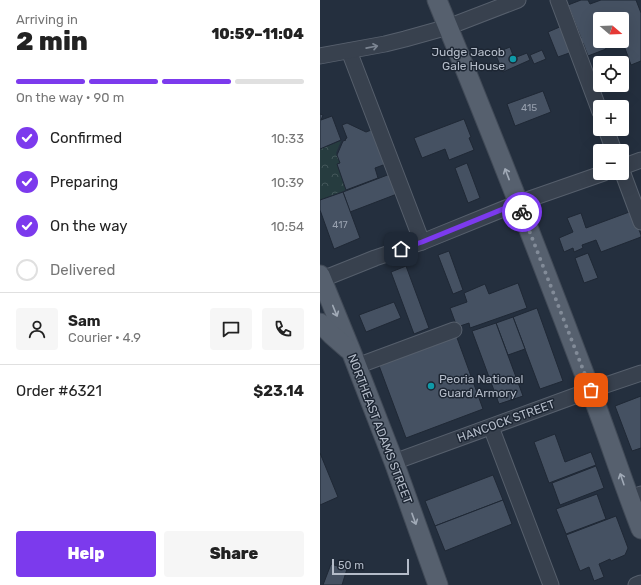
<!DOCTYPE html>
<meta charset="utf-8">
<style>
body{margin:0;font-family:Rubik,sans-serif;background:#f6f6f6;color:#222;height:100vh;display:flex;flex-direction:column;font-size:15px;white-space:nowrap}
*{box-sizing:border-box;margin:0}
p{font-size:13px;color:#767676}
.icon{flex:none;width:22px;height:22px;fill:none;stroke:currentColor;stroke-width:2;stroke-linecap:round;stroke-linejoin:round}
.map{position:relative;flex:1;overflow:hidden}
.side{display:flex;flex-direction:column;background:#fff;width:320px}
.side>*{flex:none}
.needle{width:26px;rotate:109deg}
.buttons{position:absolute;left:273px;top:12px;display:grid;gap:8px}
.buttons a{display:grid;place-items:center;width:36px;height:36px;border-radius:4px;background:#fff;box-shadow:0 4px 16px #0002;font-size:20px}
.scale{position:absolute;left:12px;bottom:10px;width:77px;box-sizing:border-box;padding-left:4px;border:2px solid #b4bcc9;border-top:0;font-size:11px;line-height:14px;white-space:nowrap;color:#b4bcc9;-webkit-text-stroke:3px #1d2633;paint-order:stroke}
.pin{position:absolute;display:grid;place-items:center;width:34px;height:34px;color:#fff;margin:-17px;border-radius:8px;box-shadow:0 2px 6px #0006}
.courier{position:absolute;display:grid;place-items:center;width:40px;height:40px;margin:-20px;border:3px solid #7c3aed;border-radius:50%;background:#fff;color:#222;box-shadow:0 1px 5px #0007}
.head em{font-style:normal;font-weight:800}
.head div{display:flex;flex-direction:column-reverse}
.head{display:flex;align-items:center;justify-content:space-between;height:68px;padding:0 16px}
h1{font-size:26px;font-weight:800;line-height:30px}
.bar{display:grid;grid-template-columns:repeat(4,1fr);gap:6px 4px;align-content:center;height:48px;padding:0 16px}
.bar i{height:5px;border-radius:3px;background:#e0e0e0}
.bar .selected{background:#7c3aed}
.bar p{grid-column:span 4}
.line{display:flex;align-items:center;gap:10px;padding:0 16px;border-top:1px solid #e0e0e0}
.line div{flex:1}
.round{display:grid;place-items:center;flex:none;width:42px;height:42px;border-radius:4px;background:#f6f6f6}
ol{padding:0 16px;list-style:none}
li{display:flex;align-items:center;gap:12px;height:44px}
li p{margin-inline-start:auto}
li .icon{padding:4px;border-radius:50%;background:#7c3aed;color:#fff;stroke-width:4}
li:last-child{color:#767676}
li i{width:22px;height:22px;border:2px solid #e0e0e0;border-radius:50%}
.button{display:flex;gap:8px;margin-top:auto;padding:8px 16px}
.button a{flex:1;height:46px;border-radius:4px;background:#7c3aed;color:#fff;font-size:16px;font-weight:800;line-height:46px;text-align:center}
.button a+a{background:#f6f6f6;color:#222}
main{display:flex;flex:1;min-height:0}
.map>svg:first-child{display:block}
</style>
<main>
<section class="side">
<div class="head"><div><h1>2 min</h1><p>Arriving in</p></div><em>10:59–11:04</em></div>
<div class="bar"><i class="selected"></i><i class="selected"></i><i class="selected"></i><i></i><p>On the way · 90 m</p></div>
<ol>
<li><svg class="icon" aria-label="check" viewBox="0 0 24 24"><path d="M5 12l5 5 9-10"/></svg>Confirmed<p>10:33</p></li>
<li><svg class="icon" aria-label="check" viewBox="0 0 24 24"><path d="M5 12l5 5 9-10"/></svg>Preparing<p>10:39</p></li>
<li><svg class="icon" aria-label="check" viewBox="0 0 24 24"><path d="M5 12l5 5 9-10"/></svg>On the way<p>10:54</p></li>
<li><i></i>Delivered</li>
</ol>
<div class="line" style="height:72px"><a class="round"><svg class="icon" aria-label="person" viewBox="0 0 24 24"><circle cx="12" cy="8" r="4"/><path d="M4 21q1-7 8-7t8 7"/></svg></a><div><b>Sam</b><p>Courier · 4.9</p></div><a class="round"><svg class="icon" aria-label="chat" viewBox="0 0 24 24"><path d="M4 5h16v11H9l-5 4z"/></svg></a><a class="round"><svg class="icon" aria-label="phone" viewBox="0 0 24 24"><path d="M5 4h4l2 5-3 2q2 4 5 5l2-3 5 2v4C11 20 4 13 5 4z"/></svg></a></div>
<div class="line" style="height:52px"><div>Order #6321</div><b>$23.14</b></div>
<div class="button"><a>Help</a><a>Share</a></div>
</section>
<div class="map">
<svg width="321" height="585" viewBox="0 0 321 585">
<defs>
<pattern id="park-crowns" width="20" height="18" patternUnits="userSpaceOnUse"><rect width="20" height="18" fill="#263c3f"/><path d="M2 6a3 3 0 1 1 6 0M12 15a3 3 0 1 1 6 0" fill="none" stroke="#435659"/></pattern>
</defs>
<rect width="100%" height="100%" fill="#242f3e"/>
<!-- park -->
<polygon fill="url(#park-crowns)" points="21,141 16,153 20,163 17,165 26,190 0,200 0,149"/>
<!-- building -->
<g fill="#455162" stroke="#1f2835">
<polygon points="261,0 268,0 270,4 281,0 316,0 321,13 321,61 311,65 302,40 302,19 280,19 280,41 294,41 285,45 286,49 268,56 263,43 261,44 259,39 261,38 248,5"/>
<polygon points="242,26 252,52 238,57 228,32"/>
<polygon points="190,47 194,58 207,53 210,60 183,72 175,53"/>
<polygon points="222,50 226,59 214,64 210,55"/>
<polygon points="223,91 231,112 195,126 187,104"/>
<polygon points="0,114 3,115 1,120 12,116 21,140 0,149"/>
<polygon points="144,119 151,137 149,138 154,150 129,160 125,149 102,158 94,138"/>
<polygon points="27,123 46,132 54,129 66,164 55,168 58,178 26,190 17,164 20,163 17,155 23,141 26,140 25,139 27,138 22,125"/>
<polygon points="147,163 160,198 148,203 135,168"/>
<polygon points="70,174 77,194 30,212 23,192"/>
<polygon points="23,192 40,238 14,249 0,210 0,200"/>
<polygon points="312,211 321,235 321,237 281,252 276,240 262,245 263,248 254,252 253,248 244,252 239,238 253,232 247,218 261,213 266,228"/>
<polygon points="129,251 143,290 133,294 118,255"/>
<polygon points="268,253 278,278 264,283 255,258"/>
<polygon points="86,266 109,328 94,334 71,272"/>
<polygon points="198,283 207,308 150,328 149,323 137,327 130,308 147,302 144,293 165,284 169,294"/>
<polygon points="74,302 81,318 46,332 39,315"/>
<polygon points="217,308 243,381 220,389 193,317"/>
<polygon points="193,317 205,349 188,355 176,323"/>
<polygon points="176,323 203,396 179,404 152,331"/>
<polygon points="136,335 163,409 86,438 58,363"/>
<polygon points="321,396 321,448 312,451 295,406"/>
<polygon points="235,434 245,462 271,452 276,465 229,483 214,442"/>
<polygon points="0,453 18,497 0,505"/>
<polygon points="276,466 284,488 240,505 232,483"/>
<polygon points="173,475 183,500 115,526 105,501"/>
<polygon points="277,494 286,519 246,534 236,509"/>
<polygon points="183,500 192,524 125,551 115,526"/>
<polygon points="296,516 308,548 305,555 291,561 290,559 279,564 284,577 274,581 269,567 260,571 246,535"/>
<polygon points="11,564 27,569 22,585 3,585"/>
</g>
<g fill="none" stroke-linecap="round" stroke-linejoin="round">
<defs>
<g id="minor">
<polyline points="238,0 280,112"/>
<polyline points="29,51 102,242"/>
<polyline points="0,56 65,44 85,39 128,27 198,0"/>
<polyline points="286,129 294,151"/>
<polyline points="302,167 321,160"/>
<polyline points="302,171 321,222"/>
<polyline points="0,280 55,258 102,242 198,203 284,173"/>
<polyline points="37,366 134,330"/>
<polyline points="171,427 231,585"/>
<polyline points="74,462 271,390 321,373"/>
<polyline points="309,499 321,494"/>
<polyline points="316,585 321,583"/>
</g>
<g id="major">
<path d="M 117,0 C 170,129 221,259 270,389 C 288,436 303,483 321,529"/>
<polyline points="0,275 31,351 74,462 118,585"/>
<polyline points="0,323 12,335 28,349"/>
</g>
</defs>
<!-- minor casing -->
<use href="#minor" stroke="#565f6c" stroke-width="17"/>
<!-- major casing -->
<use href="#major" stroke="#414a57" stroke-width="21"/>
<!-- minor -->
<use href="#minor" stroke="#38414e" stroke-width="15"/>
<!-- major -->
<use href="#major" stroke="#56606e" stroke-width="19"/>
</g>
<!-- one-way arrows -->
<defs><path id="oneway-shaft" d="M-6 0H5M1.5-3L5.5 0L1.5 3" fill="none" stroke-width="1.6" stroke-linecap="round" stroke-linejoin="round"/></defs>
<use stroke="#7c8592" href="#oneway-shaft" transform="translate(52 47) rotate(-11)"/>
<g stroke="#a1aab7">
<use href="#oneway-shaft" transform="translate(187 174) rotate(-111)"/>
<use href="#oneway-shaft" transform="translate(15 311) rotate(68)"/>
<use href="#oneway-shaft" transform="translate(302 479) rotate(-109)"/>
<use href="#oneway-shaft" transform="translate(94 519) rotate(70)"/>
</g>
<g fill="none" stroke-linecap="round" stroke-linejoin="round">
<!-- done -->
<polyline stroke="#828b98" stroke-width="4" stroke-dasharray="0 7.2" points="202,212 271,390"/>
<!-- route -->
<polyline stroke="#7c3aed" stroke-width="5" points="81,249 102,242 198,203 202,212"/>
</g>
<!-- markers -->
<g fill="#0f9aa8" stroke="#1d2633" stroke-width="1.5">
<circle cx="193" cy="59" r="4"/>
<circle cx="111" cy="386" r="4"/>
</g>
<g text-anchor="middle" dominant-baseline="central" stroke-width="3" stroke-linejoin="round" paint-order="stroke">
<!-- number labels -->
<g font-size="10" fill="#98a1af">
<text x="209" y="108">415</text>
<text x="20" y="225">417</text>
</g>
<!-- poi labels -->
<g font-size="12" fill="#b4bcc9" stroke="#1d2633" text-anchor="end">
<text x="185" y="52">Judge Jacob<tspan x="185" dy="14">Gale House</tspan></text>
<text x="119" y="379" text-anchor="start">Peoria National<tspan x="119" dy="14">Guard Armory</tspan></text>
</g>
<!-- street labels -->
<g font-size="12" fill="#b4bcc9" stroke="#1d2633">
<text transform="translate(186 421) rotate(-20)">HANCOCK STREET</text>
<text transform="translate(60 429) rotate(69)">NORTHEAST ADAMS STREET</text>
</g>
</g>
</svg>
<div class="buttons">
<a><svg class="needle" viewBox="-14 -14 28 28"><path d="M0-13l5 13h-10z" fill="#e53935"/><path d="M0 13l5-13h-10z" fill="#767676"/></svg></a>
<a><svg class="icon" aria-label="locate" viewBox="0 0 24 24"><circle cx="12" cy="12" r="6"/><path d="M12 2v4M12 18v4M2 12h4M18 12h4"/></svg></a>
<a>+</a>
<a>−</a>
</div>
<div class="scale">50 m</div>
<div class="pin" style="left:271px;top:390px;background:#ea580c"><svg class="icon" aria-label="bag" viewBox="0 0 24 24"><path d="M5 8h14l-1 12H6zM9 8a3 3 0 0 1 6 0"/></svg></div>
<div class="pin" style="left:81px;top:249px;background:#1f2937"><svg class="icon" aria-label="home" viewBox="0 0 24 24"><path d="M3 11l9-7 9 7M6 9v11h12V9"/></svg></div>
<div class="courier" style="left:202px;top:212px"><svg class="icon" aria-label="bike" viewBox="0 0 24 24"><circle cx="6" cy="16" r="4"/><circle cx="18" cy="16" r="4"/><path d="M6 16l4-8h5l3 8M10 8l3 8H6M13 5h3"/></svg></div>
</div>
</main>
